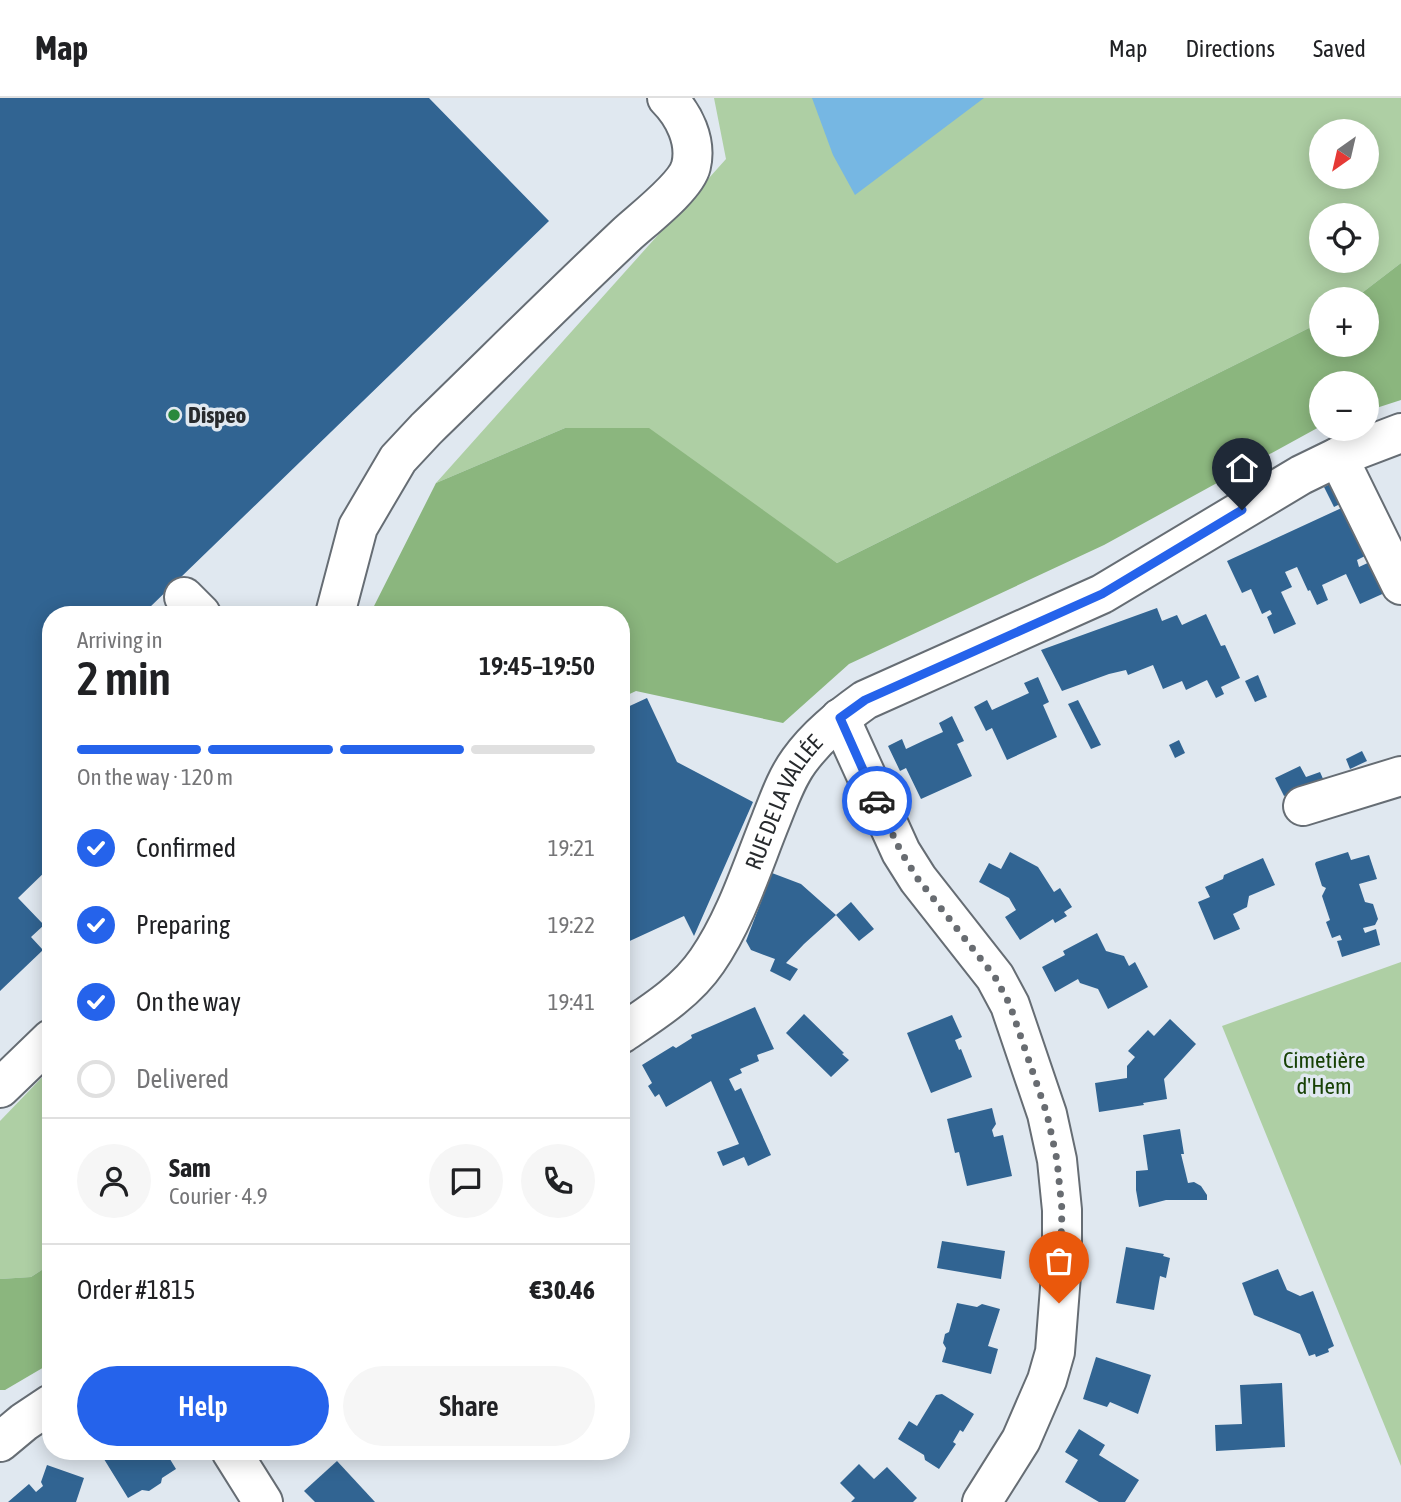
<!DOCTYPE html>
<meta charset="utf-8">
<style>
body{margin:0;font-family:"Asap Condensed",sans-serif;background:#f6f6f6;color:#202124;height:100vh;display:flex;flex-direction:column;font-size:26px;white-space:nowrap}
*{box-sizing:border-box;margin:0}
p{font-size:23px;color:#757577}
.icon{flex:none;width:38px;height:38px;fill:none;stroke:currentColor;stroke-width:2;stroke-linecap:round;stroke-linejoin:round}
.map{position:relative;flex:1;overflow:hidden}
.details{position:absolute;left:42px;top:508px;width:588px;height:854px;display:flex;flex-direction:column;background:#fff;border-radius:28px;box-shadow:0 4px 18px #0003}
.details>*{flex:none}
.needle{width:46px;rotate:214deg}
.buttons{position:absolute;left:1309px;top:21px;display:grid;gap:14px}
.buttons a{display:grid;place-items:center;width:70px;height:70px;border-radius:50%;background:#fff;box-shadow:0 4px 18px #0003;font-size:35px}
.pin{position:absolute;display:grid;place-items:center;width:60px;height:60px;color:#fff;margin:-72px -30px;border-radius:50% 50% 50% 0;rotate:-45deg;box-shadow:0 0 7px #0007}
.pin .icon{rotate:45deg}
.courier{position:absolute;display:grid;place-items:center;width:70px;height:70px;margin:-35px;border:5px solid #2563eb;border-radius:50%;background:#fff;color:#222;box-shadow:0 2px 9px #0007}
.head em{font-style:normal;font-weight:600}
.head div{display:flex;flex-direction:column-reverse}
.head{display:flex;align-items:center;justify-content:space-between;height:119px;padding:0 35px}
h1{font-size:46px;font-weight:600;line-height:52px}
.bar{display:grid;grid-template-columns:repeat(4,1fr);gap:10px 7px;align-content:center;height:84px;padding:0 35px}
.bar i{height:9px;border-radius:5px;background:#e0e0e0}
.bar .selected{background:#2563eb}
.bar p{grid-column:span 4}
.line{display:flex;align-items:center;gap:18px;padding:0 35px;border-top:2px solid #e0e0e0}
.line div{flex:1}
.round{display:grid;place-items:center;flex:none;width:74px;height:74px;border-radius:37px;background:#f6f6f6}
ol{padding:0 35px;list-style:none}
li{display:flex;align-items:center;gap:21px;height:77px}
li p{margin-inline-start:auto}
li .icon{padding:7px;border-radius:50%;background:#2563eb;color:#fff;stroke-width:4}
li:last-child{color:#757577}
li i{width:38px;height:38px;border:4px solid #e0e0e0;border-radius:50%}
.action{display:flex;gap:14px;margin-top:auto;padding:14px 35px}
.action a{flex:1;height:80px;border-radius:42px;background:#2563eb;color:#fff;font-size:28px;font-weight:600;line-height:80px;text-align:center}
.action a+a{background:#f6f6f6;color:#202124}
header{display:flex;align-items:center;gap:42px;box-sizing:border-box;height:98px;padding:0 35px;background:#fff;border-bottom:2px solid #e0e0e0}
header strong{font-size:33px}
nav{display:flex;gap:38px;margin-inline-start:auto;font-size:24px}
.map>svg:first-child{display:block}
</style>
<header>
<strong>Map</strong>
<nav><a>Map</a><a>Directions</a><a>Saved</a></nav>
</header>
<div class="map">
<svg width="1401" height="1404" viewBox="0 0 1401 1404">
<rect width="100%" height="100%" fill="#e0e8f0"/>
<!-- green -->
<g fill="#aecfa4" fill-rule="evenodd">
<path d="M 714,0 L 1401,0 L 1401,165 L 1354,201 L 1321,201 L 1321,224 L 837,465 L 771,419 L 565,330 L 436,385 L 726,61 ZM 1321,33 L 1367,33 L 1367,79 L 1321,79 ZM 1321,117 L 1367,117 L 1367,163 L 1321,163 Z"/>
<polygon points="1401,864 1401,1368 1222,928"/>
<polygon points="51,970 51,1166 31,1179 0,1181 0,1023"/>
</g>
<!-- forest -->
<g fill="#8bb67e">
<polygon points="1401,165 1401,302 1367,313 1367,285 1321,285 1321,328 1104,447 849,566 783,625 636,593 621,600 621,516 370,516 436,385 565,330 649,330 837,465 1321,224 1321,247 1367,247 1367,201 1354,201"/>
<polygon points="51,1166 51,1265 5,1292 0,1292 0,1181 31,1179"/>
</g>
<!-- water -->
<polygon fill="#76b7e3" points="812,0 984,0 855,97 833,57"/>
<!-- building -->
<g fill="#316492">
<polygon points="0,0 429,0 549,123 149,510 155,516 51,516 51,768 18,800 44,827 31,839 43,852 0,893"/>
<polygon points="1334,384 1344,404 1334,409 1324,389"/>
<polygon points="1348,407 1371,455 1357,462 1359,469 1374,462 1389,493 1360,506 1346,476 1322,487 1328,502 1317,507 1310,492 1308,493 1297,469 1285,474 1292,489 1281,494 1296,526 1274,536 1267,519 1272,516 1270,512 1262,516 1251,491 1242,495 1227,463"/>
<polygon points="1157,510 1162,523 1177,517 1182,527 1206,516 1221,548 1225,547 1240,580 1221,589 1224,596 1216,600 1207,582 1186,592 1182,583 1163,591 1153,567 1128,577 1126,572 1109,576 1062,593 1041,552"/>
<polygon points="1258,577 1267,599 1255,604 1245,583"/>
<polygon points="1038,579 1049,604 1043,607 1057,639 1007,662 992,630 986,633 974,609 987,602 992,612 1029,595 1024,585"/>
<polygon points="647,600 677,664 753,704 694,838 684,818 621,847 621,612"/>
<polygon points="1078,602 1101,647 1091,651 1068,606"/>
<polygon points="952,618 964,643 957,646 972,678 921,701 906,670 900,673 888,648 902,641 906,651 925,642 943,634 939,625"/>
<polygon points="1179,642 1185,655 1175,660 1169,647"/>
<polygon points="1362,653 1367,663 1350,671 1346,661"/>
<polygon points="1300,668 1306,679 1320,674 1324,683 1312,689 1284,698 1275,680"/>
<polygon points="1010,754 1038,769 1054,794 1060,790 1072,809 1064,814 1067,818 1055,825 1053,821 1020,842 1005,819 1016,812 1009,800 979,784 989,765 1001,771"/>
<polygon points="1348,754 1351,762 1369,757 1377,781 1359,786 1365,804 1373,806 1378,821 1375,827 1363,830 1365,835 1376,831 1380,847 1342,859 1337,843 1342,842 1340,837 1332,840 1326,824 1330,822 1322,798 1326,790 1322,788 1315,766 1316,764"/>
<polygon points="1263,760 1275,787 1249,798 1247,809 1233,816 1240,831 1214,842 1198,804 1210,799 1205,789 1223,781 1224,777"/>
<polygon points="772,775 801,786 836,817 804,846 786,865 798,871 790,883 770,873 775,861 751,852 746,843"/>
<polygon points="851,804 874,831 859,843 836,817"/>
<polygon points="1097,835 1106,853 1124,858 1129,868 1135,864 1148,889 1108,911 1098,891 1080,885 1078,881 1055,894 1042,869 1065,857 1063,853"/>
<polygon points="755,909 774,951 757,957 759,963 740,971 742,975 729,981 735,993 741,990 771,1057 748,1068 744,1059 723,1068 717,1054 739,1046 711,983 666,1009 659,996 655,999 648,988 652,985 642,967 673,948 676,950 692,940 691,937"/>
<polygon points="804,916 844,955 842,956 849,962 831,979 786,935"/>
<polygon points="952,917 962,939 955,942 959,952 961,951 972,979 931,995 907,935"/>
<polygon points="1170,921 1196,946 1164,981 1167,1001 1143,1005 1144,1007 1099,1014 1095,985 1127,980 1127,968 1135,959 1128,953 1148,932 1154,938"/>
<polygon points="992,1010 996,1026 992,1032 994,1039 1003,1037 1012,1078 967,1088 959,1054 955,1055 947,1021"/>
<polygon points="1180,1031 1184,1056 1181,1056 1188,1085 1194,1084 1201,1088 1207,1097 1207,1102 1166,1102 1139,1109 1136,1092 1136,1073 1148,1072 1143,1037"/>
<polygon points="942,1143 1005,1153 1001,1181 937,1170"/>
<polygon points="1126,1149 1164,1156 1163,1158 1170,1160 1166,1180 1160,1178 1154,1212 1116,1205"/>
<polygon points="1278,1171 1287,1192 1300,1198 1313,1193 1334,1248 1328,1251 1329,1254 1316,1259 1315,1256 1309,1258 1300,1236 1254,1217 1242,1185"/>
<polygon points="957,1205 977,1209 982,1206 1000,1211 988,1248 998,1251 991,1276 942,1264 946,1250 943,1245 945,1236 949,1234"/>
<polygon points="1096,1259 1151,1277 1138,1316 1110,1304 1107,1309 1083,1301"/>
<polygon points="1282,1285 1285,1349 1216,1353 1215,1327 1242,1326 1240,1287"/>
<polygon points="942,1296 974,1316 963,1334 960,1332 953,1344 956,1346 939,1371 925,1362 924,1357 898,1341 909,1323 917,1328 936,1297"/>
<polygon points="1079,1331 1105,1347 1099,1357 1139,1382 1125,1404 1099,1404 1065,1384 1078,1362 1065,1354"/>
<polygon points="99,1353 165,1353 176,1371 162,1380 161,1385 149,1393 142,1392 128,1400"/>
<polygon points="337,1363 375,1404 315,1404 304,1393"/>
<polygon points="859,1366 874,1381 887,1369 917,1400 913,1404 851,1404 855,1400 840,1385"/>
<polygon points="47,1367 84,1380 76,1404 8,1404 29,1386 36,1394 43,1388 41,1384"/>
</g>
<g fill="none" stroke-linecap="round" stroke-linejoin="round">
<defs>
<g id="minor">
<polyline points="1338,359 1401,487"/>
<polyline points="184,499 201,516"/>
<path d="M 335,516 L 358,429 L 398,361 L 426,331 C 492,267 558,201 626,137 C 642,122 686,89 691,68 C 697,43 684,17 667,0"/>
<polyline points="840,620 901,754 918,781 995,879 1010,907 1047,1016 1057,1062 1062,1112 1062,1164 1055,1254 1047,1282 1021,1342 982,1404"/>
<polyline points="1303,708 1401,678"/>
<path id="s1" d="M 621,936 C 652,915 686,894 707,863 C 736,821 752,769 771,722 C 779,702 786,681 799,663 C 817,638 840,620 865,602 L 1102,496 L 1301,377 L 1338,359 L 1401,335"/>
<polyline points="0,990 51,941"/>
<polyline points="0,1344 24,1324 51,1306"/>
<polyline points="231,1353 263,1404"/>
</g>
</defs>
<!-- minor casing -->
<use href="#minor" stroke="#666d74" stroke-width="42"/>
<!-- minor -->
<use href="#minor" stroke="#fff" stroke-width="38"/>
</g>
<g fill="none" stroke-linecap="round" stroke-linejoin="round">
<!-- done -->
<polyline stroke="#686c71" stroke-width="7" stroke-dasharray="0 12.6" points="877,703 901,754 918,781 995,879 1010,907 1047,1016 1057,1062 1062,1112 1059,1205"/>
<!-- route -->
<polyline stroke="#2563eb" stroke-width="9" points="877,703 840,620 865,602 1102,496 1242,412"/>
</g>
<!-- markers -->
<circle fill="#29893d" stroke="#e0e8f0" stroke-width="2.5" cx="174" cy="317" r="7"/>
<g text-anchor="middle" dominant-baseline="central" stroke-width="7" stroke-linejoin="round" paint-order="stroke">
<!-- poi labels -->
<g font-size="23" font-weight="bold" fill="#272a2d" stroke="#e0e8f0" text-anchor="start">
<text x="188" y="317">Dispeo</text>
</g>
<!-- street labels -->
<g font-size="23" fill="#272a2d" stroke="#e0e8f0">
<text stroke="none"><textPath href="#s1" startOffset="290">RUE DE LA VALLÉE</textPath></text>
</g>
<!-- park labels -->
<g font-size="23" fill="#174105" stroke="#e0e8f0">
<text x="1324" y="962">Cimetière<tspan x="1324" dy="26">d'Hem</tspan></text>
</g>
</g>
</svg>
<div class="buttons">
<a><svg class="needle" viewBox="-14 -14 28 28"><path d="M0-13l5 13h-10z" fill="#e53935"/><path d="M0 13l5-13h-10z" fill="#757577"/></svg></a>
<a><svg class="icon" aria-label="locate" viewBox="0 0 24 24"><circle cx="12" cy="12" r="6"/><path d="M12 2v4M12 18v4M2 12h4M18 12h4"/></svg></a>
<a>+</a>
<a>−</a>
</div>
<div class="pin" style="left:1059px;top:1205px;background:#ea580c"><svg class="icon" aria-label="bag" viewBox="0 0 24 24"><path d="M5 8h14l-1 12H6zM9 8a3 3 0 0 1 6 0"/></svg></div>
<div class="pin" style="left:1242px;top:412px;background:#1f2937"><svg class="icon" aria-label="home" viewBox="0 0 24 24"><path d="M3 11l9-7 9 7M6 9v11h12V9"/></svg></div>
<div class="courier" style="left:877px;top:703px"><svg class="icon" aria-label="car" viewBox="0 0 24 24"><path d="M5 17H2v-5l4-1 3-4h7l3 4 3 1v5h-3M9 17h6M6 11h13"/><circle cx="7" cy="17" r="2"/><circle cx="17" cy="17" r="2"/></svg></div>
<section class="details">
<div class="head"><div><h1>2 min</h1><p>Arriving in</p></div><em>19:45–19:50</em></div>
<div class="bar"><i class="selected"></i><i class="selected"></i><i class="selected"></i><i></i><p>On the way · 120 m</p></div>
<ol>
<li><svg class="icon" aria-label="check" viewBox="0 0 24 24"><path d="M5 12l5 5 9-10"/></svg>Confirmed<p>19:21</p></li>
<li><svg class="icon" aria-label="check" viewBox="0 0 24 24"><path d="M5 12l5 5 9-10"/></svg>Preparing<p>19:22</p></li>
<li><svg class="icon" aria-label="check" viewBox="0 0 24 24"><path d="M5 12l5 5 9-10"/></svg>On the way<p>19:41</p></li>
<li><i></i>Delivered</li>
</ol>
<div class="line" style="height:126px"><a class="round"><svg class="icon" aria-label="person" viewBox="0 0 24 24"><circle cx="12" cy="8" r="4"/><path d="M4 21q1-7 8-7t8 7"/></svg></a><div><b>Sam</b><p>Courier · 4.9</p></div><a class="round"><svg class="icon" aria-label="chat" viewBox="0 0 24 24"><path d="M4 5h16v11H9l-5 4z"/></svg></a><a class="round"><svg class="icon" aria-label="phone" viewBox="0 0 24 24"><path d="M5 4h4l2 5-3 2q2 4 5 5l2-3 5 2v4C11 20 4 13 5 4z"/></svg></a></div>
<div class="line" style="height:91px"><div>Order #1815</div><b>€30.46</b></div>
<div class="action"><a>Help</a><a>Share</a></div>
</section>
</div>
